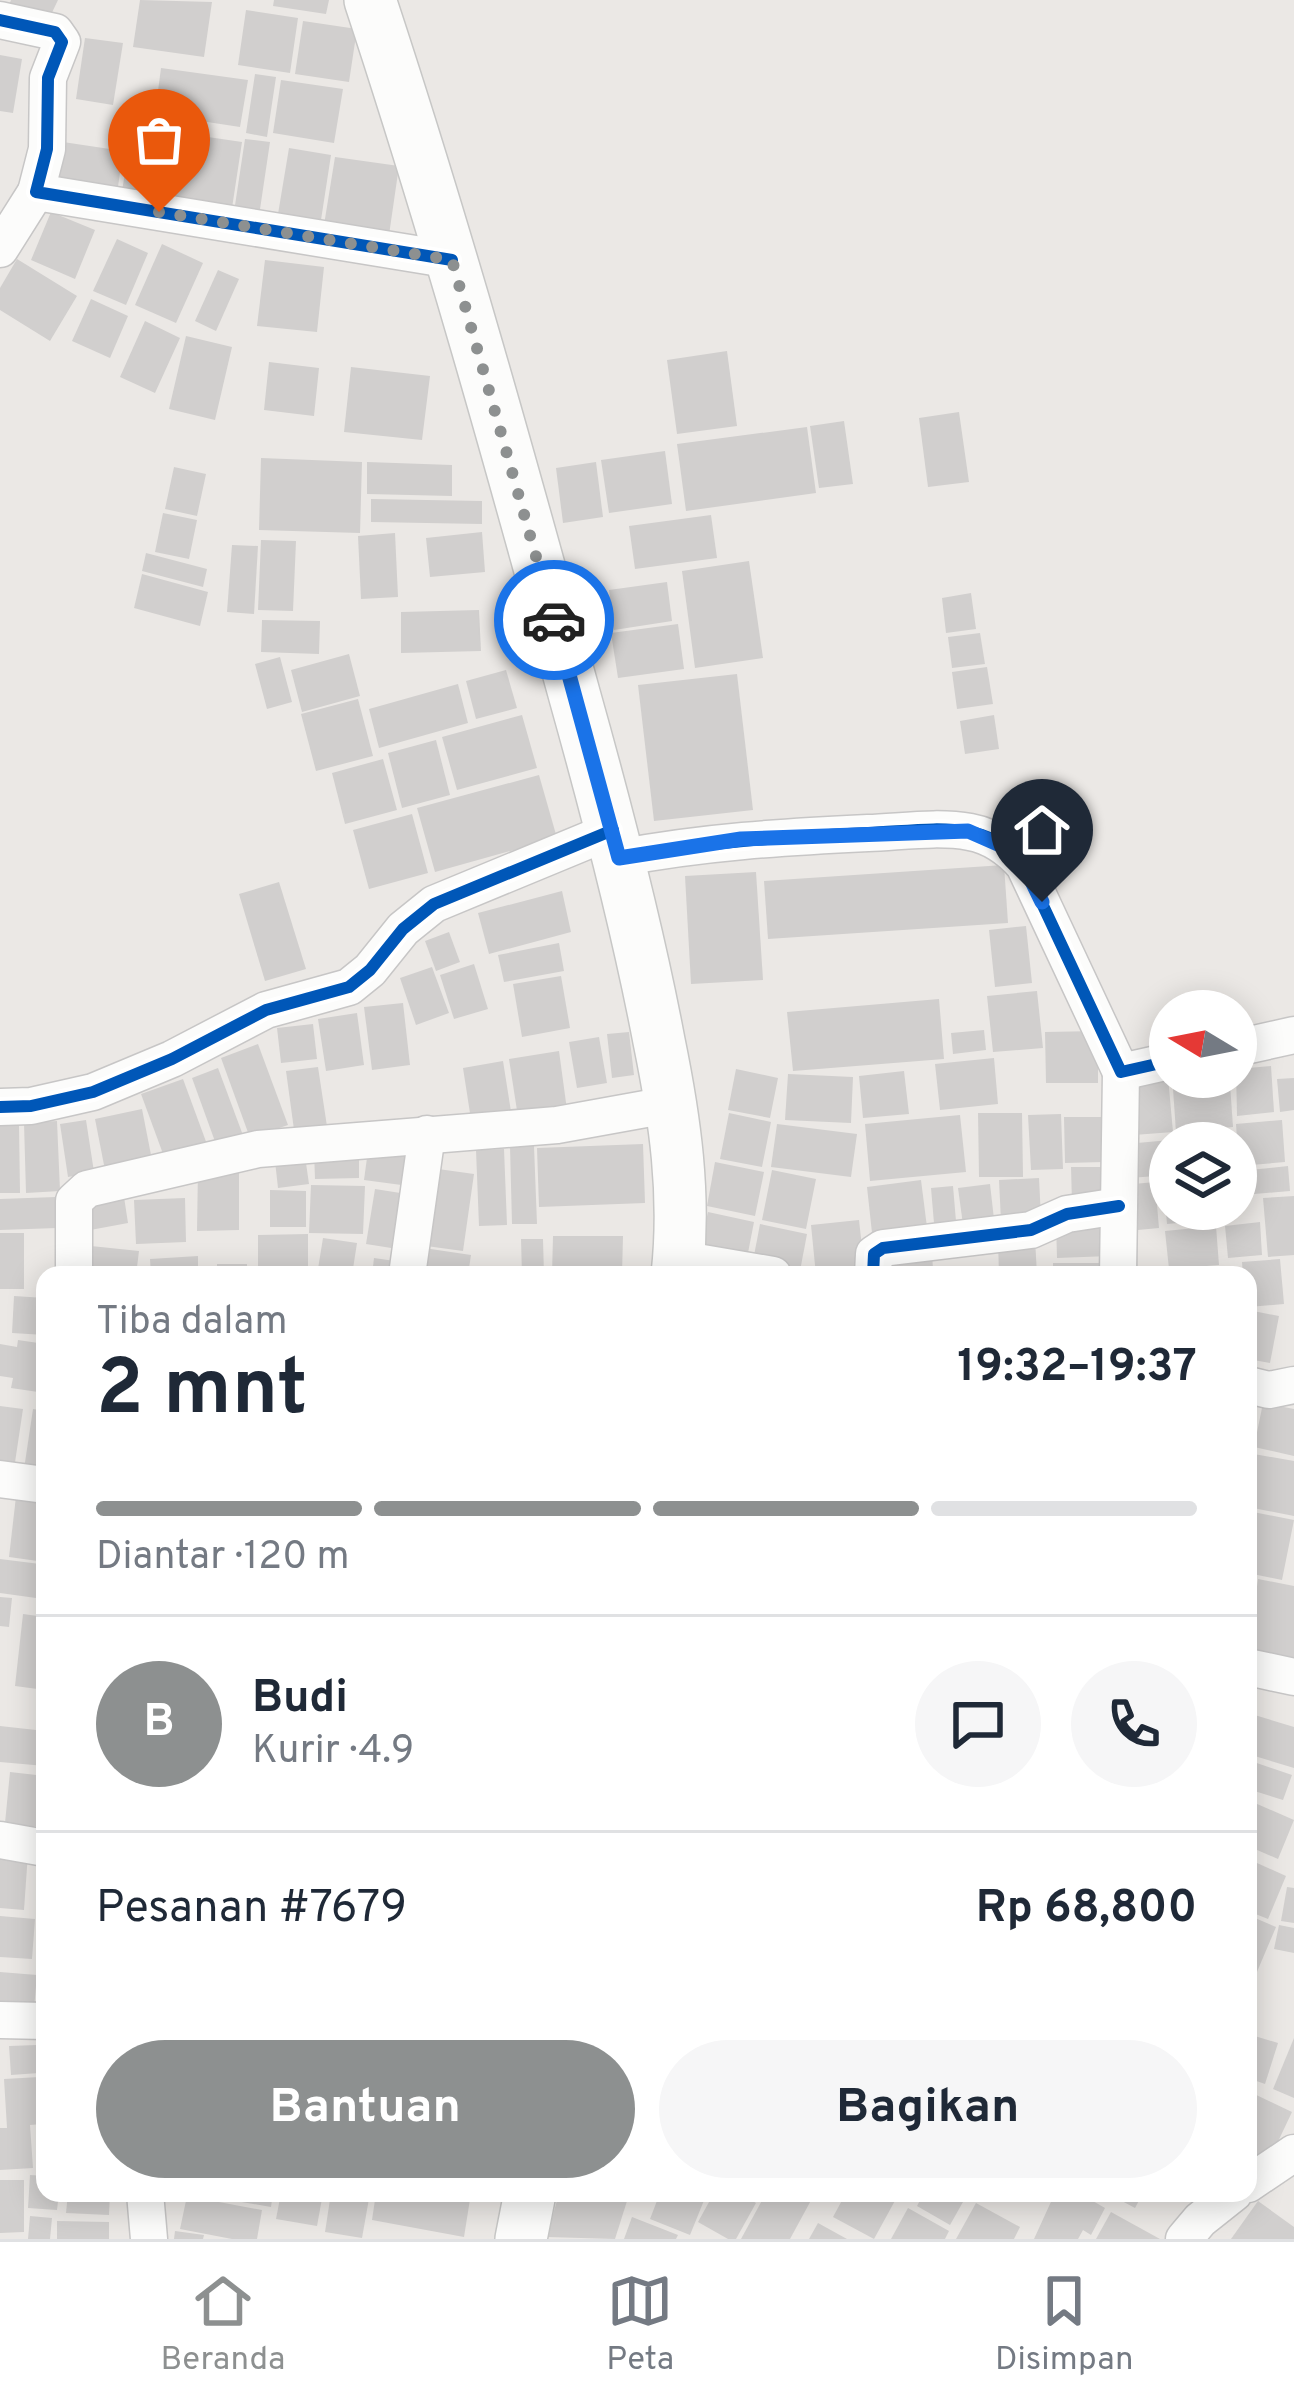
<!DOCTYPE html>
<html lang="id">
<meta charset="utf-8">
<style>
body{margin:0;font-family:Overpass,sans-serif;background:#f6f6f7;color:#1f2937;height:100vh;display:flex;flex-direction:column;font-size:45px;white-space:nowrap}
*{box-sizing:border-box;margin:0}
p{font-size:39px;color:#747a83}
.icon{flex:none;width:66px;height:66px;fill:none;stroke:currentColor;stroke-width:2;stroke-linecap:round;stroke-linejoin:round}
.map{position:relative;flex:1;overflow:hidden}
.drawer{position:absolute;left:36px;top:1266px;width:1221px;height:936px;display:flex;flex-direction:column;background:#fff;border-radius:24px;box-shadow:0 6px 30px #0003}
.drawer>*{flex:none}
.needle{width:78px;rotate:280deg}
.controls{position:absolute;left:1149px;top:990px;display:grid;gap:24px}
.controls a{display:grid;place-items:center;width:108px;height:108px;border-radius:50%;background:#fff;box-shadow:0 6px 30px #0003;font-size:60px}
.pin{position:absolute;display:grid;place-items:center;width:102px;height:102px;color:#fff;margin:-123px -51px;border-radius:50% 50% 50% 0;rotate:-45deg;box-shadow:0 0 12px #0007}
.pin .icon{rotate:45deg}
.courier{position:absolute;display:grid;place-items:center;width:120px;height:120px;margin:-60px;border:9px solid #1a73e8;border-radius:50%;background:#fff;color:#222;box-shadow:0 3px 15px #0007}
.head em{font-style:normal;font-weight:700}
.head div{display:flex;flex-direction:column-reverse}
.head{display:flex;align-items:center;justify-content:space-between;height:204px;padding:0 60px}
h1{font-size:78px;font-weight:700;line-height:90px}
.bar{display:grid;grid-template-columns:repeat(4,1fr);gap:18px 12px;align-content:center;height:144px;padding:0 60px}
.bar i{height:15px;border-radius:9px;background:#e0e1e3}
.bar .selected{background:#8d9090}
.bar p{grid-column:span 4}
.line{display:flex;align-items:center;gap:30px;padding:0 60px;border-top:3px solid #e0e1e3}
.line div{flex:1}
.round{display:grid;place-items:center;flex:none;width:126px;height:126px;border-radius:63px;background:#f6f6f7}
.button{display:flex;gap:24px;margin-top:auto;padding:24px 60px}
.button a{flex:1;height:138px;border-radius:72px;background:#8d9090;color:#fff;font-size:48px;font-weight:700;line-height:138px;text-align:center}
.button a+a{background:#f6f6f7;color:#1f2937}
.dock{display:flex;justify-content:space-around;align-items:center;height:168px;border-top:3px solid #e0e1e3;background:#fff;font-size:33px;color:#747a83}
.dock a{display:grid;justify-items:center;gap:6px}
.dock .selected{color:#8d9090}
.map>svg:first-child{display:block}
</style>
<div class="map">
<svg width="1294" height="2239" viewBox="0 0 1294 2239">
<rect width="100%" height="100%" fill="#ebe8e5"/>
<!-- building -->
<g fill="#d1cfce">
<polygon points="11,0 58,0 47,23 9,5"/>
<polygon points="140,0 212,2 204,57 133,47"/>
<polygon points="274,0 329,0 326,14 273,6"/>
<polygon points="246,10 298,18 290,73 238,65"/>
<polygon points="303,21 357,29 349,82 295,74"/>
<polygon points="85,38 123,43 113,105 76,99"/>
<polygon points="0,55 22,59 13,113 0,111"/>
<polygon points="161,68 248,80 240,127 155,114"/>
<polygon points="255,74 276,77 267,137 246,133"/>
<polygon points="281,80 343,89 334,143 273,133"/>
<polygon points="174,132 242,142 232,208 164,198"/>
<polygon points="245,139 270,142 259,216 234,212"/>
<polygon points="130,140 169,146 159,210 120,204"/>
<polygon points="63,142 123,151 116,201 55,191"/>
<polygon points="289,148 331,155 321,220 278,214"/>
<polygon points="335,157 399,166 389,235 324,225"/>
<polygon points="51,212 95,230 75,279 31,260"/>
<polygon points="117,239 148,253 126,305 93,291"/>
<polygon points="162,244 203,263 176,323 135,305"/>
<polygon points="17,259 77,296 50,341 0,310 0,288"/>
<polygon points="265,260 324,267 317,332 257,326"/>
<polygon points="218,270 239,279 216,331 195,321"/>
<polygon points="91,299 128,316 110,358 72,341"/>
<polygon points="145,321 180,338 155,393 120,377"/>
<polygon points="186,336 232,347 215,420 169,409"/>
<polygon points="727,351 737,426 677,434 667,360"/>
<polygon points="269,362 319,368 314,416 264,410"/>
<polygon points="351,367 430,376 422,440 344,432"/>
<polygon points="959,412 969,482 928,487 919,418"/>
<polygon points="844,421 853,484 819,488 810,426"/>
<polygon points="807,427 816,493 686,511 677,444"/>
<polygon points="665,451 672,504 609,513 601,460"/>
<polygon points="261,458 362,462 360,533 259,530"/>
<polygon points="367,462 452,465 452,496 367,494"/>
<polygon points="596,462 603,517 563,523 556,468"/>
<polygon points="174,467 206,474 197,516 165,509"/>
<polygon points="371,499 482,501 482,524 371,522"/>
<polygon points="163,513 197,520 189,559 155,552"/>
<polygon points="711,515 717,558 635,569 629,526"/>
<polygon points="482,532 485,572 430,577 426,538"/>
<polygon points="395,533 398,597 361,599 358,536"/>
<polygon points="261,540 296,541 293,611 258,610"/>
<polygon points="232,545 258,546 254,614 227,612"/>
<polygon points="146,553 207,569 203,587 142,571"/>
<polygon points="749,561 763,658 695,668 682,571"/>
<polygon points="142,574 208,592 200,626 134,608"/>
<polygon points="667,582 672,621 614,630 609,590"/>
<polygon points="971,593 976,629 946,633 942,598"/>
<polygon points="479,610 481,651 401,653 401,612"/>
<polygon points="262,620 320,621 319,654 261,652"/>
<polygon points="678,624 684,669 618,678 611,633"/>
<polygon points="980,633 985,664 952,668 948,637"/>
<polygon points="349,654 360,696 302,712 291,670"/>
<polygon points="280,657 292,702 267,709 255,664"/>
<polygon points="987,667 993,704 957,709 952,672"/>
<polygon points="506,670 517,708 476,719 466,681"/>
<polygon points="737,674 753,810 654,821 638,685"/>
<polygon points="458,684 468,723 379,748 369,709"/>
<polygon points="358,699 373,756 316,771 301,714"/>
<polygon points="522,715 537,768 457,790 442,737"/>
<polygon points="994,715 999,749 965,754 960,721"/>
<polygon points="436,740 450,795 402,808 388,753"/>
<polygon points="383,759 397,810 345,824 332,773"/>
<polygon points="539,775 557,838 435,872 417,808"/>
<polygon points="412,814 428,873 369,889 353,830"/>
<polygon points="1004,865 1008,923 768,939 764,881"/>
<polygon points="756,872 763,980 691,984 685,876"/>
<polygon points="279,882 306,969 265,981 239,894"/>
<polygon points="562,891 571,932 489,954 478,913"/>
<polygon points="1026,926 1032,983 995,987 989,930"/>
<polygon points="449,932 460,962 436,971 425,941"/>
<polygon points="559,943 564,971 504,982 498,955"/>
<polygon points="474,964 488,1009 454,1019 440,975"/>
<polygon points="432,967 449,1013 416,1025 400,978"/>
<polygon points="561,976 570,1028 522,1037 513,984"/>
<polygon points="1037,991 1043,1048 993,1052 987,996"/>
<polygon points="939,999 944,1059 793,1071 787,1012"/>
<polygon points="403,1003 410,1065 372,1070 364,1007"/>
<polygon points="357,1013 364,1065 326,1071 318,1019"/>
<polygon points="313,1024 317,1059 281,1063 277,1028"/>
<polygon points="984,1030 986,1050 953,1054 951,1033"/>
<polygon points="1098,1031 1098,1083 1046,1083 1045,1032"/>
<polygon points="629,1032 634,1075 612,1078 607,1034"/>
<polygon points="599,1037 607,1083 577,1088 569,1042"/>
<polygon points="258,1044 288,1125 250,1138 221,1058"/>
<polygon points="559,1051 567,1110 518,1117 509,1059"/>
<polygon points="994,1058 998,1104 940,1110 935,1064"/>
<polygon points="503,1061 512,1118 472,1126 463,1068"/>
<polygon points="1271,1066 1274,1112 1237,1116 1236,1069"/>
<polygon points="318,1067 328,1133 295,1137 286,1071"/>
<polygon points="218,1068 244,1138 217,1147 192,1078"/>
<polygon points="736,1069 778,1078 770,1118 728,1110"/>
<polygon points="904,1071 909,1114 863,1118 859,1076"/>
<polygon points="788,1074 853,1077 851,1123 785,1120"/>
<polygon points="1168,1077 1173,1132 1134,1135 1130,1081"/>
<polygon points="1294,1078 1294,1110 1280,1112 1277,1079"/>
<polygon points="183,1079 208,1147 166,1162 141,1094"/>
<polygon points="1230,1084 1233,1127 1176,1132 1173,1089"/>
<polygon points="142,1109 152,1160 105,1170 95,1119"/>
<polygon points="729,1113 771,1122 762,1167 720,1159"/>
<polygon points="978,1113 1022,1113 1023,1177 979,1177"/>
<polygon points="1061,1114 1063,1169 1031,1170 1028,1115"/>
<polygon points="960,1115 966,1172 870,1181 865,1124"/>
<polygon points="1064,1117 1104,1117 1104,1162 1065,1163"/>
<polygon points="86,1120 94,1172 68,1177 60,1124"/>
<polygon points="1282,1120 1285,1162 1239,1166 1236,1124"/>
<polygon points="57,1121 60,1191 26,1193 24,1123"/>
<polygon points="777,1124 857,1134 851,1177 771,1167"/>
<polygon points="0,1125 19,1125 20,1193 0,1193"/>
<polygon points="1232,1132 1233,1143 1184,1143 1183,1135"/>
<polygon points="1170,1140 1170,1175 1129,1178 1126,1144"/>
<polygon points="369,1143 414,1149 409,1186 364,1180"/>
<polygon points="643,1144 645,1203 539,1207 537,1148"/>
<polygon points="510,1146 534,1146 537,1224 512,1224"/>
<polygon points="304,1149 309,1184 278,1188 274,1152"/>
<polygon points="504,1149 507,1225 479,1226 476,1150"/>
<polygon points="359,1150 359,1178 315,1179 314,1151"/>
<polygon points="715,1162 764,1172 755,1216 707,1206"/>
<polygon points="1288,1166 1290,1191 1242,1195 1240,1171"/>
<polygon points="198,1167 239,1167 239,1230 197,1231"/>
<polygon points="1071,1167 1109,1167 1109,1202 1072,1203"/>
<polygon points="431,1168 474,1174 463,1251 419,1245"/>
<polygon points="772,1170 816,1179 806,1229 762,1220"/>
<polygon points="1039,1178 1041,1218 1001,1221 999,1180"/>
<polygon points="1163,1178 1170,1178 1170,1209 1234,1209 1234,1218 1167,1224"/>
<polygon points="921,1180 928,1235 873,1242 867,1187"/>
<polygon points="1155,1182 1159,1228 1127,1231 1123,1185"/>
<polygon points="990,1184 995,1228 964,1232 958,1188"/>
<polygon points="311,1185 365,1186 363,1234 309,1233"/>
<polygon points="953,1186 957,1233 935,1235 931,1188"/>
<polygon points="375,1189 413,1195 404,1250 366,1244"/>
<polygon points="270,1190 306,1191 306,1227 270,1227"/>
<polygon points="1294,1196 1294,1255 1268,1257 1263,1198"/>
<polygon points="56,1197 57,1228 0,1230 0,1199"/>
<polygon points="124,1197 128,1223 85,1231 81,1203"/>
<polygon points="185,1198 186,1242 136,1244 134,1200"/>
<polygon points="708,1212 754,1222 746,1263 699,1253"/>
<polygon points="859,1220 865,1274 816,1275 811,1225"/>
<polygon points="1109,1220 1110,1256 1057,1258 1056,1222"/>
<polygon points="1260,1222 1262,1255 1228,1258 1225,1226"/>
<polygon points="760,1224 807,1234 800,1271 753,1261"/>
<polygon points="1216,1226 1219,1265 1169,1269 1165,1231"/>
<rect x="0" y="1233" width="24" height="56"/>
<polygon points="308,1234 308,1269 258,1269 258,1235"/>
<polygon points="553,1236 623,1236 622,1275 552,1275"/>
<polygon points="323,1238 357,1243 352,1275 317,1275"/>
<polygon points="1035,1238 1037,1275 999,1275 998,1240"/>
<polygon points="521,1239 543,1239 544,1275 522,1275"/>
<polygon points="91,1246 139,1251 136,1275 88,1275"/>
<polygon points="424,1248 471,1255 468,1275 420,1275"/>
<polygon points="932,1252 933,1270 962,1268 963,1275 882,1275 881,1255"/>
<polygon points="198,1256 198,1275 151,1275 150,1259"/>
<polygon points="374,1258 402,1262 401,1275 372,1275"/>
<polygon points="1280,1259 1284,1304 1248,1307 1248,1275 1243,1275 1242,1262"/>
<rect x="1053" y="1263" width="52" height="12"/>
<rect x="217" y="1264" width="30" height="11"/>
<polygon points="14,1296 45,1298 45,1335 12,1333"/>
<polygon points="1248,1310 1279,1316 1270,1363 1248,1359"/>
<polygon points="18,1340 45,1344 45,1393 11,1388 13,1378 0,1376 0,1344 17,1347"/>
<polygon points="1263,1403 1294,1409 1294,1456 1254,1447"/>
<polygon points="0,1406 23,1409 14,1469 0,1466"/>
<polygon points="33,1409 45,1411 45,1472 24,1469"/>
<polygon points="1248,1453 1294,1461 1294,1516 1248,1507"/>
<polygon points="17,1488 45,1491 45,1562 9,1557"/>
<polygon points="1248,1511 1294,1520 1282,1580 1248,1573"/>
<polygon points="0,1559 40,1564 36,1598 0,1593"/>
<polygon points="1258,1579 1294,1586 1294,1661 1248,1652"/>
<polygon points="0,1597 12,1598 9,1627 0,1626"/>
<polygon points="23,1614 45,1617 45,1690 15,1686"/>
<polygon points="1248,1713 1294,1727 1294,1768 1248,1754"/>
<polygon points="0,1726 45,1731 45,1766 0,1762"/>
<polygon points="1248,1760 1292,1775 1283,1800 1248,1789"/>
<polygon points="10,1772 45,1776 40,1827 5,1823"/>
<polygon points="1248,1800 1294,1820 1278,1859 1248,1846"/>
<polygon points="0,1851 28,1853 24,1910 0,1908"/>
<polygon points="1248,1859 1286,1876 1268,1919 1248,1911"/>
<polygon points="1287,1887 1294,1888 1294,1923 1281,1921"/>
<polygon points="1248,1915 1276,1927 1248,1993"/>
<polygon points="0,1916 35,1919 32,1959 0,1957"/>
<polygon points="42,1916 45,1916 45,1964 36,1963"/>
<polygon points="1279,1925 1294,1928 1294,1953 1274,1949"/>
<polygon points="0,1972 37,1975 34,2009 0,2006"/>
<polygon points="1248,2034 1278,2043 1265,2084 1248,2078"/>
<polygon points="1294,2038 1294,2098 1273,2089"/>
<polygon points="37,2045 39,2073 11,2075 9,2046"/>
<polygon points="40,2077 42,2124 30,2125 33,2168 0,2170 0,2128 7,2128 4,2079"/>
<polygon points="1248,2091 1292,2112 1265,2169 1248,2161"/>
<polygon points="30,2175 45,2176 45,2193 59,2193 57,2210 28,2208"/>
<polygon points="0,2180 24,2180 24,2232 0,2233"/>
<polygon points="68,2193 110,2193 109,2215 66,2213"/>
<polygon points="213,2193 273,2193 271,2207 213,2197"/>
<polygon points="281,2193 323,2193 317,2226 276,2219"/>
<polygon points="331,2193 370,2193 362,2238 325,2232"/>
<polygon points="376,2193 471,2193 464,2237 372,2220"/>
<polygon points="559,2193 600,2193 627,2201 615,2239 547,2237"/>
<polygon points="660,2193 707,2193 690,2235 650,2219"/>
<polygon points="714,2193 739,2193 756,2203 736,2239 728,2239 698,2222"/>
<polygon points="766,2193 815,2193 790,2239 741,2239"/>
<polygon points="846,2193 890,2193 897,2197 874,2239 833,2217"/>
<polygon points="924,2193 968,2193 950,2225 917,2206"/>
<polygon points="1055,2193 1079,2193 1105,2208 1091,2235 1083,2230 1078,2239 1034,2239"/>
<polygon points="1107,2193 1143,2193 1135,2208"/>
<polygon points="187,2196 262,2210 257,2239 232,2239 180,2229"/>
<polygon points="1258,2201 1294,2227 1294,2239 1231,2239"/>
<polygon points="976,2203 1020,2227 1014,2239 956,2239"/>
<polygon points="908,2208 949,2231 945,2239 891,2239"/>
<polygon points="1111,2212 1160,2239 1096,2239"/>
<polygon points="30,2216 52,2218 50,2239 28,2239"/>
<polygon points="632,2217 678,2235 676,2239 624,2239"/>
<polygon points="57,2221 109,2222 109,2239 57,2239"/>
<polygon points="818,2223 847,2239 809,2239"/>
<polygon points="175,2231 204,2235 203,2239 174,2239"/>
</g>
<g fill="none" stroke-linecap="round" stroke-linejoin="round">
<defs>
<g id="minor">
<polyline points="0,20 55,32 62,42 48,78 47,149 36,192 452,260"/>
<polyline points="0,249 36,192"/>
<path d="M 619,858 C 702,842 784,837 868,833 C 900,832 937,826 970,832 C 992,836 1009,848 1024,865 L 1121,1072 L 1170,1061"/>
<polyline points="1236,1048 1294,1035"/>
<polyline points="0,1107 31,1106 93,1092 172,1059 266,1010 349,987 370,970 403,929 434,904 613,830"/>
<polyline points="679,1259 773,1275"/>
<polyline points="74,1275 74,1201 87,1189 258,1149 557,1125 673,1104"/>
<polyline points="407,1275 427,1134"/>
<polyline points="873,1275 874,1254 883,1248 1031,1230 1067,1214 1119,1206"/>
<polyline points="1118,1275 1121,1072"/>
<polyline points="1248,1385 1269,1390 1294,1385"/>
<polyline points="0,1479 45,1485"/>
<polyline points="1248,1667 1294,1677"/>
<polyline points="0,1840 45,1848"/>
<polyline points="0,2020 45,2021"/>
<polyline points="1248,2184 1294,2153"/>
<polyline points="145,2193 149,2239"/>
<polyline points="1184,2239 1200,2220 1234,2193"/>
</g>
<g id="secondary">
<path d="M 370,0 C 446,230 511,463 575,697 C 607,811 637,925 659,1041 C 675,1119 686,1195 677,1275"/>
<polyline points="521,2239 530,2193"/>
</g>
</defs>
<!-- minor casing -->
<use href="#minor" stroke="#c7c6c6" stroke-width="39"/>
<!-- secondary casing -->
<use href="#secondary" stroke="#c7c7c6" stroke-width="54"/>
<!-- minor -->
<use href="#minor" stroke="#fcfcfb" stroke-width="36"/>
<!-- secondary -->
<use href="#secondary" stroke="#fcfcfb" stroke-width="51"/>
<defs>
<g id="cycleway">
<polyline points="0,20 55,32 62,42 48,78 47,149 36,192 452,260"/>
<path d="M 619,858 C 702,842 784,837 868,833 C 900,832 937,826 970,832 C 992,836 1009,848 1024,865 L 1121,1072 L 1170,1061"/>
<polyline points="0,1107 31,1106 93,1092 172,1059 266,1010 349,987 370,970 403,929 434,904 613,830"/>
<polyline points="873,1275 874,1254 883,1248 1031,1230 1067,1214 1119,1206"/>
</g>
</defs>
<!-- cycleway casing -->
<use href="#cycleway" stroke="#fff" stroke-width="20"/>
<!-- cycleway -->
<use href="#cycleway" stroke="#0057b8" stroke-width="12"/>
</g>
<g fill="none" stroke-linecap="round" stroke-linejoin="round">
<!-- done -->
<polyline stroke="#8d9090" stroke-width="12" stroke-dasharray="0 21.6" points="159,212 452,260 554,620"/>
<!-- route -->
<polyline stroke="#1a73e8" stroke-width="15" points="554,620 619,858 741,839 968,831 1009,849 1024,865 1042,902"/>
</g>
</svg>
<div class="controls">
<a><svg class="needle" viewBox="-14 -14 28 28"><path d="M0-13l5 13h-10z" fill="#e53935"/><path d="M0 13l5-13h-10z" fill="#747a83"/></svg></a>
<a><svg class="icon" aria-label="layers" viewBox="0 0 24 24"><path d="M12 4l9 5-9 5-9-5zM3 14l9 5 9-5"/></svg></a>
</div>
<div class="pin" style="left:159px;top:212px;background:#ea580c"><svg class="icon" aria-label="bag" viewBox="0 0 24 24"><path d="M5 8h14l-1 12H6zM9 8a3 3 0 0 1 6 0"/></svg></div>
<div class="pin" style="left:1042px;top:902px;background:#1f2937"><svg class="icon" aria-label="home" viewBox="0 0 24 24"><path d="M3 11l9-7 9 7M6 9v11h12V9"/></svg></div>
<div class="courier" style="left:554px;top:620px"><svg class="icon" aria-label="car" viewBox="0 0 24 24"><path d="M5 17H2v-5l4-1 3-4h7l3 4 3 1v5h-3M9 17h6M6 11h13"/><circle cx="7" cy="17" r="2"/><circle cx="17" cy="17" r="2"/></svg></div>
<section class="drawer">
<div class="head"><div><h1>2 mnt</h1><p>Tiba dalam</p></div><em>19:32–19:37</em></div>
<div class="bar"><i class="selected"></i><i class="selected"></i><i class="selected"></i><i></i><p>Diantar · 120 m</p></div>
<div class="line" style="height:216px"><b class="round" style="background:#8d9090;color:#fff">B</b><div><b>Budi</b><p>Kurir · 4.9</p></div><a class="round"><svg class="icon" aria-label="chat" viewBox="0 0 24 24"><path d="M4 5h16v11H9l-5 4z"/></svg></a><a class="round"><svg class="icon" aria-label="phone" viewBox="0 0 24 24"><path d="M5 4h4l2 5-3 2q2 4 5 5l2-3 5 2v4C11 20 4 13 5 4z"/></svg></a></div>
<div class="line" style="height:156px"><div>Pesanan #7679</div><b>Rp 68,800</b></div>
<div class="button"><a>Bantuan</a><a>Bagikan</a></div>
</section>
</div>
<nav class="dock">
<a class="selected"><svg class="icon" aria-label="home" viewBox="0 0 24 24"><path d="M3 11l9-7 9 7M6 9v11h12V9"/></svg>Beranda</a>
<a><svg class="icon" aria-label="map" viewBox="0 0 24 24"><path d="M3 6l6-2 6 2 6-2v14l-6 2-6-2-6 2zM9 4v14M15 6v14"/></svg>Peta</a>
<a><svg class="icon" aria-label="saved" viewBox="0 0 24 24"><path d="M7 4h10v16l-5-4-5 4z"/></svg>Disimpan</a>
</nav>
